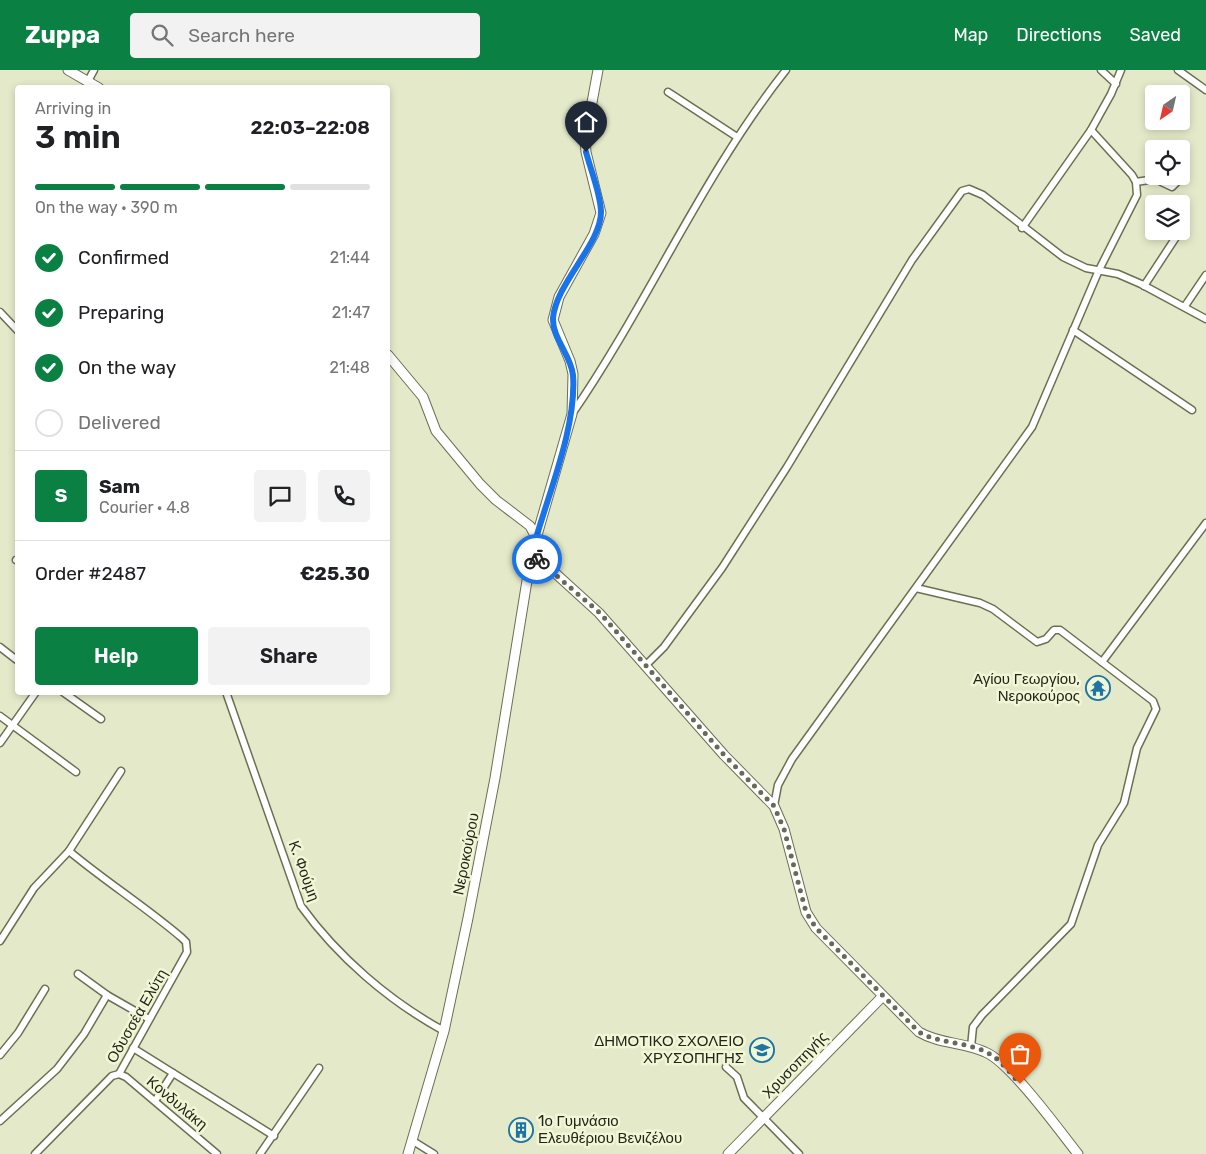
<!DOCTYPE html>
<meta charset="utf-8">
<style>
body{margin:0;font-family:Rubik,sans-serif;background:#f2f2f2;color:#202124;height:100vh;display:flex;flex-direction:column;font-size:19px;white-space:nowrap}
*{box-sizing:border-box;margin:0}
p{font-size:16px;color:#757577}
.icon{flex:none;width:28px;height:28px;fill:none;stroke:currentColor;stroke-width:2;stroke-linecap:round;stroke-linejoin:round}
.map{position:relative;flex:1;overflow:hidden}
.sheet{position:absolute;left:15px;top:15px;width:375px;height:610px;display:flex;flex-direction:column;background:#fff;border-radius:5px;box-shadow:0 2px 8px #0003}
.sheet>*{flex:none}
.needle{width:32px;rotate:214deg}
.fabs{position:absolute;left:1145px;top:15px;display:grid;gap:10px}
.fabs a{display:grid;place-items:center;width:45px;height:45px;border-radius:5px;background:#fff;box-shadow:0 2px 8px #0003;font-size:25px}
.pin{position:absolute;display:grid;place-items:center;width:42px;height:42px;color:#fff;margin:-51px -21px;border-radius:50% 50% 50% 0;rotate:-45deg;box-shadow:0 0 5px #0007}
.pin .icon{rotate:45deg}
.courier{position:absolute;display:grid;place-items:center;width:50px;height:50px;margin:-25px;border:4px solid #1a73e8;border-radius:50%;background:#fff;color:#222;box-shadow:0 1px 6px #0007}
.headline em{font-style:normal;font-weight:600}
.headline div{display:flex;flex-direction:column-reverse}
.headline{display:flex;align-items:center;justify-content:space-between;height:85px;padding:0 20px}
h1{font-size:32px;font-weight:600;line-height:38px}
.bar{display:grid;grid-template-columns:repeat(4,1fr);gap:8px 5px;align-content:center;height:60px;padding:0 20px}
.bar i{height:6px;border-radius:4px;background:#e0e0e0}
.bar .on{background:#0b8043}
.bar p{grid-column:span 4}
.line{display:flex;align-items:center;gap:12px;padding:0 20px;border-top:1px solid #e0e0e0}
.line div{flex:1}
.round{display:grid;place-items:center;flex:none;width:52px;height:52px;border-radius:5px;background:#f2f2f2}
ol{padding:0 20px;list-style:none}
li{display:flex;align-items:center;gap:15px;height:55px}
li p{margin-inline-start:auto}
li .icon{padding:5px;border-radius:50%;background:#0b8043;color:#fff;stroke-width:4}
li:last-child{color:#757577}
li i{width:28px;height:28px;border:2px solid #e0e0e0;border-radius:50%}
.primary-button{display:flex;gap:10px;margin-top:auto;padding:10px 20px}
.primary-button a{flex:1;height:58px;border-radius:5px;background:#0b8043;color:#fff;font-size:20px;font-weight:600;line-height:58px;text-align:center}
.primary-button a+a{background:#f2f2f2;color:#202124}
header{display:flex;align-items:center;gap:30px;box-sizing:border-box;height:70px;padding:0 25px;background:#0b8043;color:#fff}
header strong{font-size:24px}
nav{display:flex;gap:28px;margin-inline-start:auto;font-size:18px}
.search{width:350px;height:45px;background:#f2f2f2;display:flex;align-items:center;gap:12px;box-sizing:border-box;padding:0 18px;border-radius:5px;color:#757577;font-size:19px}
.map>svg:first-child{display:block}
</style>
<header>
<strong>Zuppa</strong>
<div class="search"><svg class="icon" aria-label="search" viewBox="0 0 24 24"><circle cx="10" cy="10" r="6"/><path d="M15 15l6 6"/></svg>Search here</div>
<nav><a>Map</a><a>Directions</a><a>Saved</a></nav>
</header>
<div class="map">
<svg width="1206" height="1084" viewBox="0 0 1206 1084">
<rect width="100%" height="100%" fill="#e4eac9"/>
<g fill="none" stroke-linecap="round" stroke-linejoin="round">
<defs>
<g id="street">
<polyline points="1101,0 1116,14"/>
<polyline points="1178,0 1206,20"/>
<polyline points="88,11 94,0"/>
<polyline points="668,22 737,67"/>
<polyline points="1136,112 1155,109 1172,117 1181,108"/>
<polyline points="1022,158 1091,60 1111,24 1121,0"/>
<polyline points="1181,159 1185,154"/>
<polyline points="1144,216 1180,161"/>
<polyline points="1185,236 1206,205"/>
<polyline points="0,242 18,261"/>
<polyline points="1073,260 1192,340"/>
<path d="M 572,344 C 649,232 702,106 786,0"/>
<polyline points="16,490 18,491"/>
<polyline points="916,518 980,533 993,539 1037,572 1046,569 1054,560 1060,560 1153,631 1156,639 1137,678 1124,733 1098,775 1071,854 982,945 973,957 971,977"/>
<polyline points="0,577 18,591"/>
<polyline points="1102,592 1206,453"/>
<polyline points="645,596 664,577 722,498 787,397 912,190 962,121 969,119 983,125 1063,187 1086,198 1118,204 1141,214 1206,249"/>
<polyline points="63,622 101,649"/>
<path d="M 226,622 L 301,836 C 338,887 389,931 444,961"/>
<polyline points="0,646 76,702"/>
<polyline points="0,673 36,622"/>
<polyline points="774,736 778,715 792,689 1032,357 1099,200 1137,125 1136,112 1132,105 1091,60"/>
<polyline points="0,871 34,818 69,781 121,701"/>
<polyline points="78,904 107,925 149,949"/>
<polyline points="133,978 274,1066"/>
<polyline points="0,985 18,963 45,919"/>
<polyline points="726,997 737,1007 744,1028 799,1084"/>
<polyline points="119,1004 126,1007 217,1084"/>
<polyline points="155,1031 173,1003"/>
<polyline points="0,1051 57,999 84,964 107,925"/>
<polyline points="413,1071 434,1084"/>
<path d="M 35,1084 L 112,1006 L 119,1004 L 187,882 L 186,872 L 182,868 C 146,837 106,812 69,781"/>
<polyline points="260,1084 319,998"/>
</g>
<g id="secondary">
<polyline points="68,0 99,18"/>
<polyline points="388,285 423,327 436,361 480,414 496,430 530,456 536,467"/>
<path d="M 531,486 L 543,492 L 599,543 L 724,685 L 774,736 L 784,759 L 806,842 L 816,858 L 919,962 C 939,974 964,972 985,982 C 1010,992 1059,1060 1078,1084"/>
<polyline points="408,1084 444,961 468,848 495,708 531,486 572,344 573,304 570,291 553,250 559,227 594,164 601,143 586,82 585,70 598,0"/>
<polyline points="728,1084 882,927"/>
</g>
</defs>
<!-- street casing -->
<use href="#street" stroke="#6b7052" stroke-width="9"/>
<!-- secondary casing -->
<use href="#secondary" stroke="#6b7052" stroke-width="11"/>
<!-- street -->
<use href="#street" stroke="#fff" stroke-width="6"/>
<!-- secondary -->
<use href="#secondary" stroke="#fff" stroke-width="9"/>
</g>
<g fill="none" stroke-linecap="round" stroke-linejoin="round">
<!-- done -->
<path stroke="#676a57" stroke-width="5" stroke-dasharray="0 9" d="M 537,489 L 600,543 L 724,685 L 774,736 L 784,759 L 806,842 L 816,858 L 919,962 C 941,975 971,971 993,986 C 1003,993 1011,1004 1020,1014"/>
<!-- route -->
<path stroke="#1a73e8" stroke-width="6" d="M 537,489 L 531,486 C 545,431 577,360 573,305 C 571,285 552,268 553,248 C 556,213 602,173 601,141 C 600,122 591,101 586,82"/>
</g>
<!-- icons -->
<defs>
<symbol id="temple-ring" viewBox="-11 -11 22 22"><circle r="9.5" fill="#f1f7d6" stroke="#1e75a5" stroke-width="1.5"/><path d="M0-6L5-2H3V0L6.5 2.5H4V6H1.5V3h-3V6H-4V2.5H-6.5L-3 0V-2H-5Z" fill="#1e75a5"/></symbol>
<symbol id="school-ring" viewBox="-11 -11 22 22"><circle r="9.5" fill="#f1f7d6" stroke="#1e75a5" stroke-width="1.5"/><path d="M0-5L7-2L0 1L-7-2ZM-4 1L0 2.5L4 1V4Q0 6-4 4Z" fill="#1e75a5"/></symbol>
<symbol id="building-ring" viewBox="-11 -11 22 22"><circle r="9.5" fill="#f1f7d6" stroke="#1e75a5" stroke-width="1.5"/><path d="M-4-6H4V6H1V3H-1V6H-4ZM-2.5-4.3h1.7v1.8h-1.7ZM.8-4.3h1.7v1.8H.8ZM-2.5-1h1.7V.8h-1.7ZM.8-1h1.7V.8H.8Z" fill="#1e75a5"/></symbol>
</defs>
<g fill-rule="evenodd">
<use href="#temple-ring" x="1084" y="604" width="28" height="28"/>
<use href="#school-ring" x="748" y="966" width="28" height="28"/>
<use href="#building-ring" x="507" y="1046" width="28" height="28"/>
</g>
<g text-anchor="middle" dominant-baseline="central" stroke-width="5" stroke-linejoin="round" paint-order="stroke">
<!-- poi labels -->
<g font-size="15" fill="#232519" stroke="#f1f7d6" text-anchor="end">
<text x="1080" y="609">Αγίου Γεωργίου,<tspan x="1080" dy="17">Νεροκούρος</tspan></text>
<text x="744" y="971">ΔΗΜΟΤΙΚΟ ΣΧΟΛΕΙΟ<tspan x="744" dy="17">ΧΡΥΣΟΠΗΓΗΣ</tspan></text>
<text x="538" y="1051" text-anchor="start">1ο Γυμνάσιο<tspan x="538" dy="17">Ελευθέριου Βενιζέλου</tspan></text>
</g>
<!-- street labels -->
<g font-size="15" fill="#232519" stroke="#f1f7d6">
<text transform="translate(466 784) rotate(-79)">Νεροκούρου</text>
<text transform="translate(304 801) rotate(70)">Κ. Φούμη</text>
<text transform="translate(137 946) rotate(-60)">Οδυσσέα Ελύτη</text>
<text transform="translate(795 995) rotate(-46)">Χρυσοπηγής</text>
<text transform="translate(177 1033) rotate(40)">Κονδυλάκη</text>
</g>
</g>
</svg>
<div class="fabs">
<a><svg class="needle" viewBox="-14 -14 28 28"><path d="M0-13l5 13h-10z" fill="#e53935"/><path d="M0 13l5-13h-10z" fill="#757577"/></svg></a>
<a><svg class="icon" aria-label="locate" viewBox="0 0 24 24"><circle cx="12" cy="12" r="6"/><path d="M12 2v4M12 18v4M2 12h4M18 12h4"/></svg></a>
<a><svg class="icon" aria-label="layers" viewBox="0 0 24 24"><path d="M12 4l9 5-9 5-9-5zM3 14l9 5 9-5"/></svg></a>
</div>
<div class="pin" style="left:1020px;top:1014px;background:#ea580c"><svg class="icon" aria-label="bag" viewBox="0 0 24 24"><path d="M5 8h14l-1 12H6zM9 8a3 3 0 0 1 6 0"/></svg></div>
<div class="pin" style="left:586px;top:82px;background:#1f2937"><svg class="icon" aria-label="home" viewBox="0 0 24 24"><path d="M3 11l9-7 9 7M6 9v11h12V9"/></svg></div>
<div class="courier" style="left:537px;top:489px"><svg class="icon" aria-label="bike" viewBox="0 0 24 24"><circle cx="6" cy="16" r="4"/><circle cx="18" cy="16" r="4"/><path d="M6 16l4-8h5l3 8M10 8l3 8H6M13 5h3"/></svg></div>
<section class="sheet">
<div class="headline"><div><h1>3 min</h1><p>Arriving in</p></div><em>22:03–22:08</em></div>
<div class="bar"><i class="on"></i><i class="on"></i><i class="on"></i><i></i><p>On the way · 390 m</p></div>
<ol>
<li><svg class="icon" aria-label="check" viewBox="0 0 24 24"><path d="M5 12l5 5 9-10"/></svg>Confirmed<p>21:44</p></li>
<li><svg class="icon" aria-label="check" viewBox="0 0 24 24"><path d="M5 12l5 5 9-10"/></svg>Preparing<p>21:47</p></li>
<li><svg class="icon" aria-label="check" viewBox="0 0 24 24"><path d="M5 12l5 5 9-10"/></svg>On the way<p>21:48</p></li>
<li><i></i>Delivered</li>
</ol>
<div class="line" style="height:90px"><b class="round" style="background:#0b8043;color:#fff">S</b><div><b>Sam</b><p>Courier · 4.8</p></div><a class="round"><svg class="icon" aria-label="chat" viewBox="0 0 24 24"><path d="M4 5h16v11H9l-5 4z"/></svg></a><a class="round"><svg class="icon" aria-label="phone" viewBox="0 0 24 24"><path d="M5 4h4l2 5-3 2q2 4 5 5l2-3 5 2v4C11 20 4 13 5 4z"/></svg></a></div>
<div class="line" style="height:65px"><div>Order #2487</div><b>€25.30</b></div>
<div class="primary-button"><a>Help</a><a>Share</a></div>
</section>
</div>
